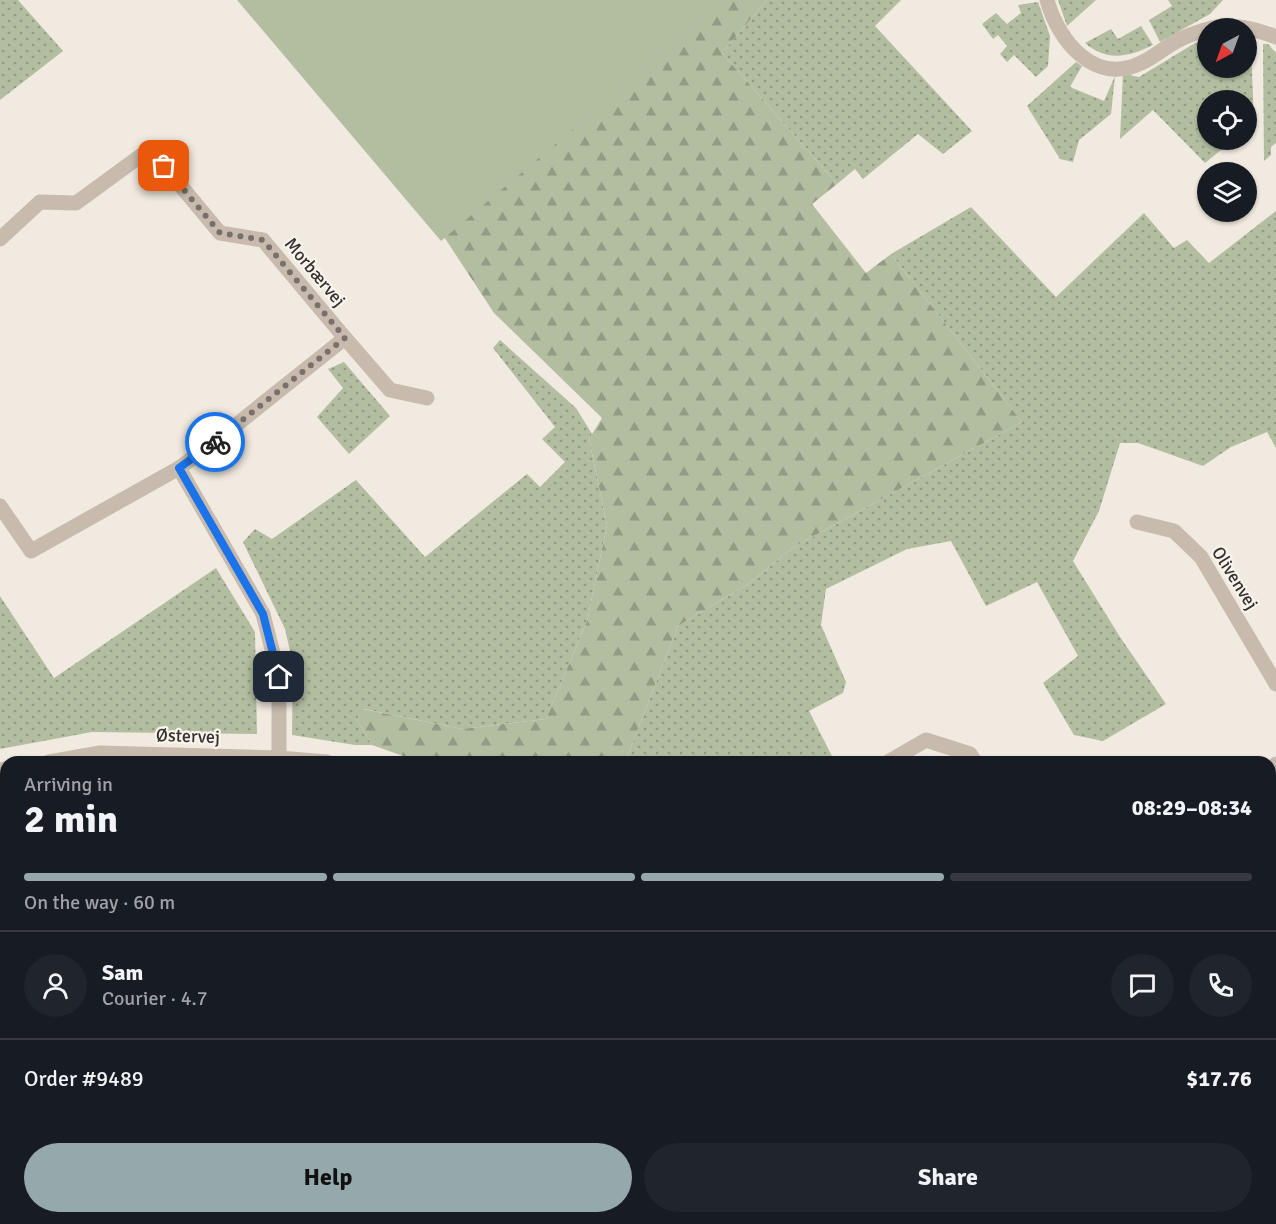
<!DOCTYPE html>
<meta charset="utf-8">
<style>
body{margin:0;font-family:Signika,sans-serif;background:#20242c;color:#f1f3f6;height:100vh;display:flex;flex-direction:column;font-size:22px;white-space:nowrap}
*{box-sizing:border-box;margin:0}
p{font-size:20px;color:#9ea1a6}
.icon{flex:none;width:33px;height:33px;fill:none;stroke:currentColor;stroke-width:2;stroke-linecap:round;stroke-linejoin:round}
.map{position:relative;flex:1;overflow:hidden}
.side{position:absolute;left:0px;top:756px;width:1276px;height:468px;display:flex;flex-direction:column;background:#171b24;border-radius:18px 18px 0 0;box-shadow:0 2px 4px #0004}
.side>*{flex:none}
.needle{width:39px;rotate:221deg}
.fabs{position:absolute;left:1197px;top:18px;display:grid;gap:12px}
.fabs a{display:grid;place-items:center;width:60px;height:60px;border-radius:50%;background:#171b24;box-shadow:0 2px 4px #0004;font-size:30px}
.pin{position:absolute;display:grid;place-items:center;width:51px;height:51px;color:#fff;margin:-26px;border-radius:12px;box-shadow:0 3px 9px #0006}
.courier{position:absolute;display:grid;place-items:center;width:60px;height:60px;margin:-30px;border:4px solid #1a73e8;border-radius:50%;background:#fff;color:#222;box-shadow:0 2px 8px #0007}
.headline em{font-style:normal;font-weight:700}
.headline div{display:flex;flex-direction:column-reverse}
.headline{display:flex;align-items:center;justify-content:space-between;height:102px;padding:0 24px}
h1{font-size:39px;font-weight:700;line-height:45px}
.bar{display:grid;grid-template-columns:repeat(4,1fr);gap:9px 6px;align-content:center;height:72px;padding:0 24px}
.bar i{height:8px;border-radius:4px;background:#363941}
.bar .on{background:#95a9ad}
.bar p{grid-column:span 4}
.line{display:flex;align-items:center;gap:15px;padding:0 24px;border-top:2px solid #363941}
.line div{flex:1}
.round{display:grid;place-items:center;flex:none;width:63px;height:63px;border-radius:32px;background:#20242c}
.primary-button{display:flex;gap:12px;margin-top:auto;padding:12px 24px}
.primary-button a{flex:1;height:69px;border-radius:36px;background:#95a9ad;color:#111;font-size:24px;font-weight:700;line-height:69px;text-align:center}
.primary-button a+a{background:#20242c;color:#f1f3f6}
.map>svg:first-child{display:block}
</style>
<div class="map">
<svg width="1276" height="1224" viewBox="0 0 1276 1224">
<defs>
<pattern id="grass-dots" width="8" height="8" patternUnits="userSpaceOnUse" patternTransform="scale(1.5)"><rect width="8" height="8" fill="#b3bea1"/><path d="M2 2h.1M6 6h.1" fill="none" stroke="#929b83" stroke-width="1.8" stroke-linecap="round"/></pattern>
<pattern id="forest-firs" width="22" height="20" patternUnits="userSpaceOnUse" patternTransform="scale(1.5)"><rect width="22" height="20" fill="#b3bea1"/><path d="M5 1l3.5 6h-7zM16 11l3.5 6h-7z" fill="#929b83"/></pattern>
</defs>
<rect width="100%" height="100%" fill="#f1eae0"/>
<!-- grass -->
<g fill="url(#grass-dots)">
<polygon points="0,0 18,0 63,51 0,100"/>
<polygon points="767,0 901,0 875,26 972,131 943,154 918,134 863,179 855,169 837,184 722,53"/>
<polygon points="1058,0 1096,0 1067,26"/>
<polygon points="1168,0 1223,0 1210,14 1160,42 1149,20 1172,6"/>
<polygon points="1038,2 1050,36 1048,66 1036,77 1014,55 1007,62 1000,54 1007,46 998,35 993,39 982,24 996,13 1007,24 1021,13 1018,5"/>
<path d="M 1141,26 L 1153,45 C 1129,57 1107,62 1085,43 L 1111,29 L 1118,39 Z"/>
<polygon points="1207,39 1208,68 1246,68 1247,42 1251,46 1254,122 1247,128 1246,100 1208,100 1208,140 1233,140 1205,163 1153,110 1120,139 1123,74 1139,77 1195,43"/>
<polygon points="1263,44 1268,44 1276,53 1276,143 1271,147 1271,155 1264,161"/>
<polygon points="1076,62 1082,66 1070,87 1104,101 1115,76 1111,114 1079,140 1073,162 1060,159 1027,106"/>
<polygon points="971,207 1056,297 1144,213 1174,248 1187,240 1209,263 1276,211 1276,448 1267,432 1231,447 1203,466 1138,443 1120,443 1099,511 1073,561 1120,637 1166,704 1103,741 1074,735 1043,683 1078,656 1037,582 986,606 951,541 907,549 826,589 821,625 846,682 843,693 809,711 835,762 625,762 678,626 748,584 794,547 1022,422 891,254"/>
<polygon points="500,340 576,408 592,434 589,439 607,525 587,621 546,719 462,729 364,709 357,720 372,745 355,745 292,735 293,664 285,629 243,542 255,529 272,539 356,480 425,557 527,474 540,487 565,462 542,439 555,427 493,348"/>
<polygon points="344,362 390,416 349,454 317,417 343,388 328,369"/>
<polygon points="216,568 255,632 257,734 92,732 0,749 0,596 54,678"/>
</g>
<!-- forest -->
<g fill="url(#forest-firs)">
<polygon points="708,0 767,0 722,53 837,184 812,204 866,273 891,254 1022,422 794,547 748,584 678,626 625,762 420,762 372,745 357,720 363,709 462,729 546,719 587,621 607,525 589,439 602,418 494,313 435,223"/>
<polygon points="6,803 6,1092 0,1090 0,804"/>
<polygon points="1276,1036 1276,1224 342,1224 326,1218 1270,1218 1270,1039"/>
</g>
<!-- green -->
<polygon fill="#b3bea1" points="237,0 725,0 441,241"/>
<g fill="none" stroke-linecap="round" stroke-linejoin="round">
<!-- stream -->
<polyline stroke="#82a7ab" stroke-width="9" points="570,1218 574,1224"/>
<!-- street -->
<g stroke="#c8bbad" stroke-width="15">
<path d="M 1047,0 C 1058,40 1094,86 1141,63 C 1155,57 1167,45 1181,39 C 1189,35 1199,32 1208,29"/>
<path d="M 1211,28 C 1233,23 1255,29 1276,37"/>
<polyline points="0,239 40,202 76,203 150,149 220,233 263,240 345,338 221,437 179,468 31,551 0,506"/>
<polyline points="345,338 390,390 427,398"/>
<polyline points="179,468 263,614 279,677 279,758"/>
<polyline points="1137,522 1174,531 1201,557 1276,684"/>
<polyline points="49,762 100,753 279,758 327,762"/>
<polyline points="888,762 926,740 970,754 975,762"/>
<polyline points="0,770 6,769"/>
<polyline points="1270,774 1276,764"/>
<polyline points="1270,1005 1276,1001"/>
</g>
</g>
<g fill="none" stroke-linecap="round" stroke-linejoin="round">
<!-- done -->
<polyline stroke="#78706a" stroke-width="6" stroke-dasharray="0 10.8" points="164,166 220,233 263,240 345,338 215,442"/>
<!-- route -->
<polyline stroke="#1a73e8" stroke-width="8" points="215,442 179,468 263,614 279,677"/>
</g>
<g text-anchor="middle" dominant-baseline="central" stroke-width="4.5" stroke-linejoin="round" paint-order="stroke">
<!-- street labels -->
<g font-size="18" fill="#372f2b" stroke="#f8f3ec">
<text transform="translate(315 272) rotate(50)">Morbærvej</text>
<text transform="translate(1235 578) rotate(58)">Olivenvej</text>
<text transform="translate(188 736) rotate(2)">Østervej</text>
</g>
</g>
</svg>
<div class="fabs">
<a><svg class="needle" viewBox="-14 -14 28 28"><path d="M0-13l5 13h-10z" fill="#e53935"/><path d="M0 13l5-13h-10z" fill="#9ea1a6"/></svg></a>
<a><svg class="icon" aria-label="locate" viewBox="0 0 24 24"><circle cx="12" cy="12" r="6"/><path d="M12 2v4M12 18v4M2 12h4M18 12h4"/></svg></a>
<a><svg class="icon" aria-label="layers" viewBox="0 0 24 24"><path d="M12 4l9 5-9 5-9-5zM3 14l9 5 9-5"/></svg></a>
</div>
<div class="pin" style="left:164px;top:166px;background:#ea580c"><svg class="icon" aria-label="bag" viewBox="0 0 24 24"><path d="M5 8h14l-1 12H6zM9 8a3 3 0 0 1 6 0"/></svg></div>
<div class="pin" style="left:279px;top:677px;background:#1f2937"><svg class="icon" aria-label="home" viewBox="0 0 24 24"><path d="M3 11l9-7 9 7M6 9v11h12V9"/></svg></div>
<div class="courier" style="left:215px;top:442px"><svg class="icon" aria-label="bike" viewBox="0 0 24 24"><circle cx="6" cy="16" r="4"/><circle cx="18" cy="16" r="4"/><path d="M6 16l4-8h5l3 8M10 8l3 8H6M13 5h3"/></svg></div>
<section class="side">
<div class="headline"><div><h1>2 min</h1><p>Arriving in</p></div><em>08:29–08:34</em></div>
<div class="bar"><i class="on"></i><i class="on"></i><i class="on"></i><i></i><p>On the way · 60 m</p></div>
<div class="line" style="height:108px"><a class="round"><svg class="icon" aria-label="person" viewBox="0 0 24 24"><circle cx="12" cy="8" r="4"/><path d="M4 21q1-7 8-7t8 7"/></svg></a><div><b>Sam</b><p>Courier · 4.7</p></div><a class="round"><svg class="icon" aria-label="chat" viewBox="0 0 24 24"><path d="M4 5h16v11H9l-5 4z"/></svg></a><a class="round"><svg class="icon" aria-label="phone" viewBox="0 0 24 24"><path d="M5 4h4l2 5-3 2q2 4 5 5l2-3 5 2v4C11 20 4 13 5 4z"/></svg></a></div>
<div class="line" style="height:78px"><div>Order #9489</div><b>$17.76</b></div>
<div class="primary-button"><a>Help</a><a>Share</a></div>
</section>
</div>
